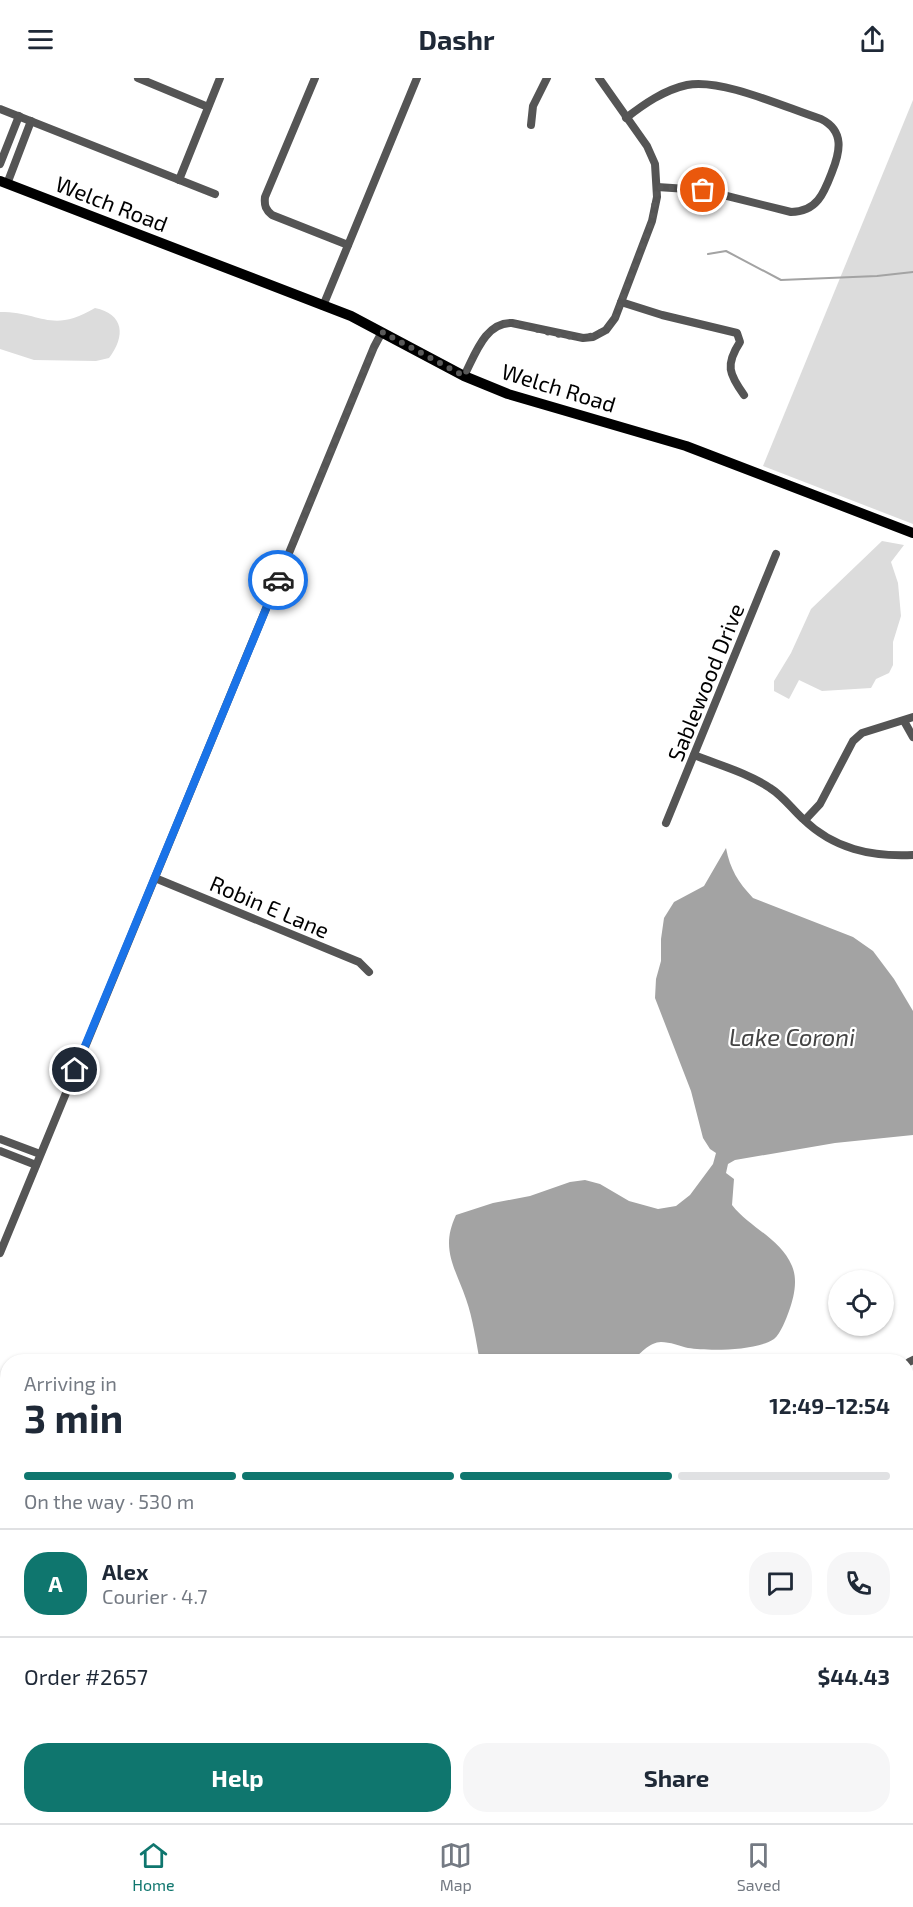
<!DOCTYPE html>
<meta charset="utf-8">
<style>
body{margin:0;font-family:"Exo 2",sans-serif;background:#f6f6f7;color:#1f2937;height:100vh;display:flex;flex-direction:column;font-size:22px;white-space:nowrap}
*{box-sizing:border-box;margin:0}
p{font-size:20px;color:#747a83}
.icon{flex:none;width:33px;height:33px;fill:none;stroke:currentColor;stroke-width:2;stroke-linecap:round;stroke-linejoin:round}
.map{position:relative;flex:1;overflow:hidden}
.sheet{position:absolute;left:0px;top:1276px;width:914px;height:470px;display:flex;flex-direction:column;background:#fff;border-radius:24px 24px 0 0;box-shadow:0 2px 4px #0004}
.sheet>*{flex:none}
.tools{position:absolute;left:828px;top:1192px;display:grid;gap:12px}
.tools a{display:grid;place-items:center;width:66px;height:66px;border-radius:50%;background:#fff;box-shadow:0 2px 4px #0004;font-size:30px}
.pin{position:absolute;display:grid;place-items:center;width:51px;height:51px;color:#fff;margin:-26px;border:3px solid #fff;border-radius:50%;box-shadow:0 2px 6px #0007}
.courier{position:absolute;display:grid;place-items:center;width:60px;height:60px;margin:-30px;border:4px solid #1a73e8;border-radius:50%;background:#fff;color:#222;box-shadow:0 2px 8px #0007}
.overview em{font-style:normal;font-weight:700}
.overview div{display:flex;flex-direction:column-reverse}
.overview{display:flex;align-items:center;justify-content:space-between;height:102px;padding:0 24px}
h1{font-size:39px;font-weight:700;line-height:45px}
.bar{display:grid;grid-template-columns:repeat(4,1fr);gap:9px 6px;align-content:center;height:72px;padding:0 24px}
.bar i{height:8px;border-radius:4px;background:#e0e1e3}
.bar .selected{background:#0f766e}
.bar p{grid-column:span 4}
.line{display:flex;align-items:center;gap:15px;padding:0 24px;border-top:2px solid #e0e1e3}
.line div{flex:1}
.round{display:grid;place-items:center;flex:none;width:63px;height:63px;border-radius:24px;background:#f6f6f7}
.action{display:flex;gap:12px;margin-top:auto;padding:12px 24px}
.action a{flex:1;height:69px;border-radius:24px;background:#0f766e;color:#fff;font-size:24px;font-weight:700;line-height:69px;text-align:center}
.action a+a{background:#f6f6f7;color:#1f2937}
header{display:flex;justify-content:space-between;align-items:center;height:78px;padding:0 24px;background:#fff;font-size:27px;font-weight:700}
.menu{display:flex;justify-content:space-around;align-items:center;height:84px;border-top:2px solid #e0e1e3;background:#fff;font-size:16px;color:#747a83}
.menu a{display:grid;justify-items:center;gap:3px}
.menu .selected{color:#0f766e}
.map>svg:first-child{display:block}
</style>
<header><svg class="icon" aria-label="menu" viewBox="0 0 24 24"><path d="M4 6h16M4 12h16M4 18h16"/></svg>Dashr<svg class="icon" aria-label="share" viewBox="0 0 24 24"><path d="M12 15V3M7 8l5-5 5 5M5 13v7h14v-7"/></svg></header>
<div class="map">
<svg width="913" height="1745" viewBox="0 0 913 1745">
<rect width="100%" height="100%" fill="#fff"/>
<!-- green -->
<g fill="#dcdcdc">
<polygon points="913,22 913,446 763,388"/>
<path d="M 95,230 C 124,236 126,258 109,280 L 96,283 L 34,282 L 0,271 L 0,234 C 42,234 51,256 95,230 Z"/>
<polygon points="882,463 904,467 891,484 898,505 901,538 893,564 893,587 889,595 876,601 871,610 822,613 799,602 789,621 774,613 774,603 791,575 811,531"/>
</g>
<!-- water -->
<g fill="#a3a3a3">
<path d="M 726,770 C 730,791 738,804 753,820 L 853,859 L 873,873 L 894,901 L 913,933 L 913,1057 L 835,1065 L 735,1082 L 728,1086 L 726,1095 L 734,1101 L 732,1127 C 750,1150 780,1160 792,1188 C 798,1202 794,1219 789,1233 C 786,1241 781,1255 774,1261 C 756,1273 709,1273 688,1270 C 680,1268 670,1264 661,1264 C 650,1264 639,1276 632,1284 L 480,1284 C 476,1263 473,1241 466,1221 C 455,1189 440,1171 456,1137 L 493,1125 L 530,1118 L 570,1104 L 585,1102 L 600,1106 L 629,1123 L 658,1131 L 676,1128 L 690,1117 L 713,1086 L 716,1075 L 710,1071 L 703,1060 L 691,1013 L 655,920 L 656,901 L 661,883 L 661,861 L 664,840 L 674,824 L 704,808 Z"/>
<polygon points="0,1572 8,1589 8,1738 193,1738 195,1745 0,1745"/>
</g>
<g fill="none" stroke-linecap="round" stroke-linejoin="round">
<!-- stream -->
<polyline stroke="#a3a3a3" stroke-width="2" points="708,176 726,173 781,202 877,198 913,194"/>
<!-- minor -->
<g stroke="#555" stroke-width="8">
<polyline points="138,0 208,29"/>
<path d="M 315,0 L 265,119 C 264,128 266,132 272,137 L 348,167"/>
<polyline points="0,31 215,116"/>
<path d="M 626,40 C 644,26 664,12 687,7 C 722,0 786,30 821,41 C 845,53 840,74 832,94 C 824,115 817,134 791,134 L 703,112 L 657,109"/>
<polyline points="531,47 533,28 547,0"/>
<polyline points="0,86 19,38"/>
<polyline points="179,102 220,0"/>
<polyline points="7,106 31,43"/>
<path d="M 621,224 L 662,237 L 737,255 L 740,264 C 725,287 729,296 744,317"/>
<polyline points="323,228 417,0"/>
<path d="M 464,298 C 475,277 485,244 512,245 L 583,260 L 593,259 L 606,252 L 615,240 L 652,143 L 657,119 L 655,86 L 647,68 L 599,0"/>
<polyline points="904,643 913,659"/>
<path d="M 694,677 C 719,687 748,695 770,710 C 783,718 792,731 803,741 C 834,771 871,779 913,777"/>
<polyline points="805,742 820,726 853,663 862,655 913,639"/>
<polyline points="666,745 776,476"/>
<polyline points="155,800 359,884 369,894"/>
<polyline points="0,1061 40,1076"/>
<polyline points="0,1073 36,1087"/>
<polyline points="0,1175 374,269 382,254"/>
<polyline points="909,1284 913,1282"/>
<polyline points="0,1440 8,1443"/>
<polyline points="906,1524 913,1527"/>
<polyline points="906,1636 913,1639"/>
<polyline points="361,1738 377,1745"/>
<polyline points="738,1738 754,1745"/>
<polyline points="434,1745 436,1738"/>
</g>
<!-- major -->
<polyline stroke="#000" stroke-width="10" points="0,103 351,238 464,298 508,316 686,368 913,455"/>
</g>
<g fill="none" stroke-linecap="round" stroke-linejoin="round">
<!-- done -->
<path stroke="#595959" stroke-width="6" stroke-dasharray="0 10.8" d="M 278,502 L 374,268 L 382,254 L 464,298 C 475,277 485,244 512,245 C 543,252 595,275 615,240 L 652,143 L 657,109 L 703,112"/>
<!-- route -->
<polyline stroke="#1a73e8" stroke-width="8" points="75,992 278,502"/>
</g>
<g text-anchor="middle" dominant-baseline="central" stroke-width="4.5" stroke-linejoin="round" paint-order="stroke">
<!-- street labels -->
<g font-size="22" fill="#000" stroke="#fff">
<text transform="translate(112 125) rotate(21)">Welch Road</text>
<text transform="translate(559 309) rotate(17)">Welch Road</text>
<text transform="translate(705 604) rotate(-68)">Sablewood Drive</text>
<text transform="translate(270 828) rotate(23)">Robin E Lane</text>
</g>
<!-- water labels -->
<g font-size="24" font-style="italic" fill="#444" stroke="#fff">
<text x="792" y="958">Lake Coroni</text>
</g>
</g>
</svg>
<div class="tools">
<a><svg class="icon" aria-label="locate" viewBox="0 0 24 24"><circle cx="12" cy="12" r="6"/><path d="M12 2v4M12 18v4M2 12h4M18 12h4"/></svg></a>
</div>
<div class="pin" style="left:703px;top:112px;background:#ea580c"><svg class="icon" aria-label="bag" viewBox="0 0 24 24"><path d="M5 8h14l-1 12H6zM9 8a3 3 0 0 1 6 0"/></svg></div>
<div class="pin" style="left:75px;top:992px;background:#1f2937"><svg class="icon" aria-label="home" viewBox="0 0 24 24"><path d="M3 11l9-7 9 7M6 9v11h12V9"/></svg></div>
<div class="courier" style="left:278px;top:502px"><svg class="icon" aria-label="car" viewBox="0 0 24 24"><path d="M5 17H2v-5l4-1 3-4h7l3 4 3 1v5h-3M9 17h6M6 11h13"/><circle cx="7" cy="17" r="2"/><circle cx="17" cy="17" r="2"/></svg></div>
<section class="sheet">
<div class="overview"><div><h1>3 min</h1><p>Arriving in</p></div><em>12:49–12:54</em></div>
<div class="bar"><i class="selected"></i><i class="selected"></i><i class="selected"></i><i></i><p>On the way · 530 m</p></div>
<div class="line" style="height:108px"><b class="round" style="background:#0f766e;color:#fff">A</b><div><b>Alex</b><p>Courier · 4.7</p></div><a class="round"><svg class="icon" aria-label="chat" viewBox="0 0 24 24"><path d="M4 5h16v11H9l-5 4z"/></svg></a><a class="round"><svg class="icon" aria-label="phone" viewBox="0 0 24 24"><path d="M5 4h4l2 5-3 2q2 4 5 5l2-3 5 2v4C11 20 4 13 5 4z"/></svg></a></div>
<div class="line" style="height:78px"><div>Order #2657</div><b>$44.43</b></div>
<div class="action"><a>Help</a><a>Share</a></div>
</section>
</div>
<nav class="menu">
<a class="selected"><svg class="icon" aria-label="home" viewBox="0 0 24 24"><path d="M3 11l9-7 9 7M6 9v11h12V9"/></svg>Home</a>
<a><svg class="icon" aria-label="map" viewBox="0 0 24 24"><path d="M3 6l6-2 6 2 6-2v14l-6 2-6-2-6 2zM9 4v14M15 6v14"/></svg>Map</a>
<a><svg class="icon" aria-label="saved" viewBox="0 0 24 24"><path d="M7 4h10v16l-5-4-5 4z"/></svg>Saved</a>
</nav>
